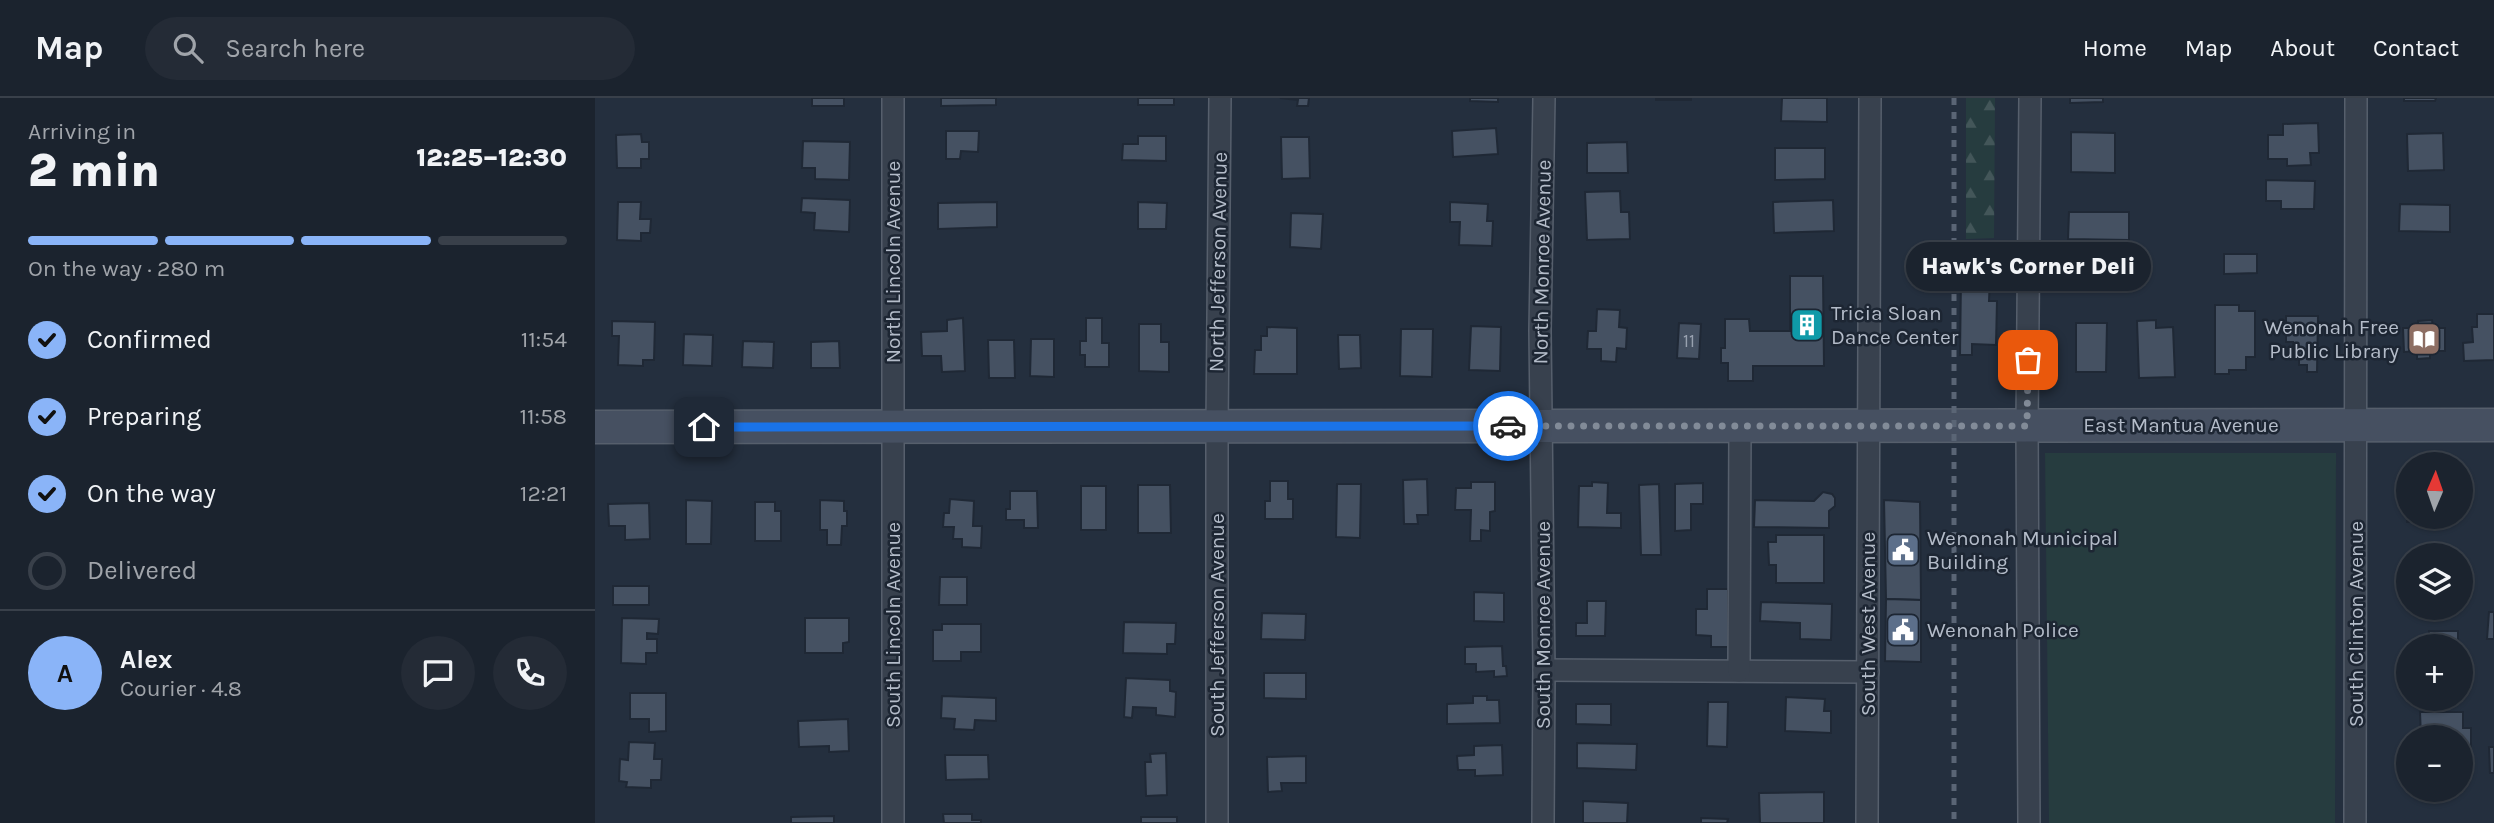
<!DOCTYPE html>
<meta charset="utf-8">
<style>
body{margin:0;font-family:Karla,sans-serif;background:#242b36;color:#f1f3f6;height:100vh;display:flex;flex-direction:column;font-size:26px;white-space:nowrap}
*{box-sizing:border-box;margin:0}
p{font-size:23px;color:#a0a4aa}
.icon{flex:none;width:38px;height:38px;fill:none;stroke:currentColor;stroke-width:2;stroke-linecap:round;stroke-linejoin:round}
.map{position:relative;flex:1;overflow:hidden}
.side{display:flex;flex-direction:column;background:#1b232e;width:595px}
.side>*{flex:none}
.needle{width:46px;rotate:2deg}
.controls{position:absolute;left:1801px;top:354px;display:grid;gap:14px}
.controls a{display:grid;place-items:center;width:77px;height:77px;border-radius:50%;background:#1b232e;box-shadow:0 2px 5px #0004,0 0 0 2px #39404a;font-size:35px}
.pin{position:absolute;display:grid;place-items:center;width:60px;height:60px;color:#fff;margin:-30px;border-radius:14px;box-shadow:0 4px 10px #0006}
.courier{position:absolute;display:grid;place-items:center;width:70px;height:70px;margin:-35px;border:5px solid #1a73e8;border-radius:50%;background:#fff;color:#222;box-shadow:0 2px 9px #0007}
.bubble{position:absolute;height:49px;border-radius:24px;background:#1b232e;box-shadow:0 2px 5px #0004,0 0 0 2px #39404a;font-size:23px;font-weight:800;line-height:49px;text-align:center}
.head em{font-style:normal;font-weight:800}
.head div{display:flex;flex-direction:column-reverse}
.head{display:flex;align-items:center;justify-content:space-between;height:119px;padding:0 28px}
h1{font-size:46px;font-weight:800;line-height:52px}
.bar{display:grid;grid-template-columns:repeat(4,1fr);gap:10px 7px;align-content:center;height:84px;padding:0 28px}
.bar i{height:9px;border-radius:5px;background:#39404a}
.bar .on{background:#8ab4f8}
.bar p{grid-column:span 4}
.line{display:flex;align-items:center;gap:18px;padding:0 28px;border-top:2px solid #39404a}
.line div{flex:1}
.round{display:grid;place-items:center;flex:none;width:74px;height:74px;border-radius:37px;background:#242b36}
ol{padding:0 28px;list-style:none}
li{display:flex;align-items:center;gap:21px;height:77px}
li p{margin-inline-start:auto}
li .icon{padding:7px;border-radius:50%;background:#8ab4f8;color:#111;stroke-width:4}
li:last-child{color:#a0a4aa}
li i{width:38px;height:38px;border:4px solid #39404a;border-radius:50%}
header{display:flex;align-items:center;gap:42px;box-sizing:border-box;height:98px;padding:0 35px;background:#1b232e;border-bottom:2px solid #39404a}
header strong{font-size:33px}
nav{display:flex;gap:38px;margin-inline-start:auto;font-size:24px}
.search{width:490px;height:63px;background:#242b36;display:flex;align-items:center;gap:18px;box-sizing:border-box;padding:0 24px;border-radius:38px;color:#a0a4aa;font-size:26px}
main{display:flex;flex:1;min-height:0}
.map>svg:first-child{display:block}
</style>
<header>
<strong>Map</strong>
<div class="search"><svg class="icon" aria-label="search" viewBox="0 0 24 24"><circle cx="10" cy="10" r="6"/><path d="M15 15l6 6"/></svg>Search here</div>
<nav><a>Home</a><a>Map</a><a>About</a><a>Contact</a></nav>
</header>
<main>
<section class="side">
<div class="head"><div><h1>2 min</h1><p>Arriving in</p></div><em>12:25–12:30</em></div>
<div class="bar"><i class="on"></i><i class="on"></i><i class="on"></i><i></i><p>On the way · 280 m</p></div>
<ol>
<li><svg class="icon" aria-label="check" viewBox="0 0 24 24"><path d="M5 12l5 5 9-10"/></svg>Confirmed<p>11:54</p></li>
<li><svg class="icon" aria-label="check" viewBox="0 0 24 24"><path d="M5 12l5 5 9-10"/></svg>Preparing<p>11:58</p></li>
<li><svg class="icon" aria-label="check" viewBox="0 0 24 24"><path d="M5 12l5 5 9-10"/></svg>On the way<p>12:21</p></li>
<li><i></i>Delivered</li>
</ol>
<div class="line" style="height:126px"><b class="round" style="background:#8ab4f8;color:#111">A</b><div><b>Alex</b><p>Courier · 4.8</p></div><a class="round"><svg class="icon" aria-label="chat" viewBox="0 0 24 24"><path d="M4 5h16v11H9l-5 4z"/></svg></a><a class="round"><svg class="icon" aria-label="phone" viewBox="0 0 24 24"><path d="M5 4h4l2 5-3 2q2 4 5 5l2-3 5 2v4C11 20 4 13 5 4z"/></svg></a></div>
</section>
<div class="map">
<svg width="1899" height="725" viewBox="0 0 1899 725">
<defs>
<pattern id="forest-firs" width="22" height="20" patternUnits="userSpaceOnUse" patternTransform="scale(1.75)"><rect width="22" height="20" fill="#263c3f"/><path d="M5 1l3.5 6h-7zM16 11l3.5 6h-7z" fill="#435659"/></pattern>
</defs>
<rect width="100%" height="100%" fill="#242f3e"/>
<!-- forest -->
<polygon fill="url(#forest-firs)" points="1371,0 1400,0 1399,140 1371,141"/>
<!-- park -->
<polygon fill="#263c3f" points="1450,355 1741,355 1740,725 1454,725"/>
<!-- building -->
<g fill="#455162" stroke="#1f2835" stroke-width="2">
<rect x="217" y="0" width="32" height="8"/>
<polygon points="346,0 401,0 401,7 346,8"/>
<rect x="543" y="0" width="36" height="7"/>
<polygon points="685,0 714,0 713,8 702,8 703,2"/>
<polygon points="875,0 903,0 903,4 875,3"/>
<rect x="1061" y="0" width="35" height="2"/>
<polygon points="1187,0 1232,0 1232,24 1186,23"/>
<polygon points="1475,0 1508,0 1508,4 1475,5"/>
<polygon points="1809,0 1841,0 1840,3 1809,3"/>
<polygon points="1723,25 1724,55 1715,55 1716,67 1692,68 1692,61 1673,61 1673,37 1688,37 1688,26"/>
<polygon points="901,30 903,56 858,59 857,33"/>
<polygon points="351,33 384,33 383,54 366,53 365,61 351,61"/>
<polygon points="1476,34 1520,35 1520,75 1476,74"/>
<polygon points="1848,35 1849,72 1813,73 1812,36"/>
<polygon points="46,36 47,44 54,44 54,61 46,61 46,70 22,70 21,37"/>
<polygon points="543,38 571,38 571,63 527,62 528,46 543,46"/>
<polygon points="686,39 714,39 715,80 687,81"/>
<polygon points="208,43 255,44 254,82 220,81 220,70 207,70"/>
<polygon points="1032,44 1033,75 992,75 992,45"/>
<polygon points="1180,50 1230,50 1230,81 1180,82"/>
<polygon points="1671,82 1720,83 1719,111 1686,111 1686,103 1671,103"/>
<polygon points="1025,93 1026,114 1034,114 1035,141 992,142 990,94"/>
<polygon points="207,100 255,102 254,134 219,132 220,115 206,114"/>
<polygon points="1238,102 1239,133 1179,135 1178,104"/>
<polygon points="23,104 46,104 45,121 56,121 55,135 46,135 46,143 22,142"/>
<polygon points="402,104 402,129 343,131 343,105"/>
<polygon points="543,104 572,105 571,131 543,131"/>
<polygon points="855,104 893,106 892,123 898,123 897,148 864,147 865,124 855,124"/>
<polygon points="1805,106 1855,107 1855,134 1804,133"/>
<polygon points="1474,114 1534,114 1534,142 1473,141"/>
<polygon points="696,115 728,116 726,151 695,149"/>
<polygon points="1629,156 1662,156 1662,175 1629,176"/>
<rect x="1481" y="164" width="39" height="19"/>
<polygon points="1195,178 1228,178 1229,268 1158,268 1158,283 1133,283 1133,265 1126,265 1126,250 1130,250 1130,221 1154,221 1155,233 1195,233"/>
<polygon points="1366,179 1395,179 1394,203 1402,203 1401,247 1377,246 1377,257 1365,257"/>
<polygon points="1620,207 1644,207 1644,213 1660,213 1660,259 1651,259 1651,272 1634,272 1634,276 1620,276"/>
<polygon points="1002,211 1025,212 1024,229 1032,230 1031,251 1022,250 1021,264 1006,263 1006,251 992,251 993,233 1001,233"/>
<polygon points="1882,216 1899,216 1899,262 1869,263 1868,245 1878,244 1877,229 1882,229"/>
<polygon points="1691,218 1723,218 1722,274 1712,274 1712,267 1704,267 1704,258 1698,258 1698,244 1691,244"/>
<polygon points="368,220 370,273 347,274 346,258 327,258 326,234 352,233 352,222"/>
<polygon points="491,220 507,220 507,245 514,245 514,269 490,269 490,257 485,257 485,243 491,243"/>
<polygon points="1561,222 1561,230 1578,229 1580,279 1544,280 1542,223"/>
<polygon points="1837,222 1838,230 1850,230 1850,253 1835,253 1835,260 1822,261 1822,253 1809,254 1808,230 1823,230 1823,223"/>
<polygon points="17,223 60,224 59,262 48,262 48,268 23,267 24,238 17,238"/>
<polygon points="1084,225 1106,226 1104,261 1082,260"/>
<polygon points="1481,225 1512,225 1511,274 1481,274"/>
<polygon points="544,226 566,226 566,244 574,244 574,274 544,273"/>
<polygon points="876,228 906,229 905,273 874,272"/>
<polygon points="672,229 702,230 702,276 659,276 660,252 666,252 666,238 672,238"/>
<polygon points="806,231 838,231 837,279 805,278"/>
<polygon points="89,236 118,237 117,268 88,267"/>
<polygon points="743,237 765,237 766,270 744,271"/>
<polygon points="436,241 459,241 459,279 435,278"/>
<polygon points="393,242 419,242 420,280 394,280"/>
<polygon points="148,243 179,244 178,270 147,269"/>
<polygon points="244,243 245,270 216,270 216,244"/>
<polygon points="832,381 833,417 822,417 823,426 809,426 808,382"/>
<polygon points="675,383 693,383 693,401 698,401 698,421 670,421 670,403 675,403"/>
<polygon points="876,384 900,384 900,413 895,414 895,433 886,432 886,443 875,443 876,412 860,412 861,390 876,390"/>
<polygon points="997,384 1013,385 1012,415 1026,415 1026,430 983,429 984,388 997,388"/>
<polygon points="1108,385 1108,406 1096,406 1096,432 1080,433 1080,386"/>
<polygon points="742,386 766,386 765,440 741,439"/>
<polygon points="1064,386 1066,457 1046,457 1044,387"/>
<polygon points="543,387 575,387 576,435 543,435"/>
<rect x="486" y="388" width="25" height="44"/>
<polygon points="1812,392 1813,418 1841,418 1841,424 1812,424"/>
<polygon points="415,393 442,393 443,430 429,430 429,422 411,422 411,411 415,411"/>
<polygon points="1228,394 1237,396 1240,400 1240,408 1234,413 1234,430 1159,429 1160,402 1219,403"/>
<polygon points="355,401 379,403 378,428 387,428 386,450 367,449 367,441 358,441 359,429 348,429 349,415 354,415"/>
<polygon points="91,402 117,403 116,446 91,446"/>
<polygon points="225,402 249,403 249,413 252,413 252,428 247,428 246,447 232,447 232,432 225,432"/>
<polygon points="1289,402 1325,404 1326,502 1291,501"/>
<polygon points="160,404 180,404 180,413 186,413 186,443 160,443"/>
<polygon points="54,405 55,441 30,442 30,428 14,428 13,406"/>
<polygon points="1181,437 1229,437 1229,485 1181,485 1181,467 1174,467 1173,444 1181,444"/>
<polygon points="345,479 372,479 372,507 344,507"/>
<rect x="18" y="488" width="36" height="19"/>
<polygon points="1112,491 1133,491 1133,549 1116,549 1116,538 1101,537 1101,511 1112,511"/>
<polygon points="879,494 909,495 909,524 879,523"/>
<polygon points="1291,501 1326,502 1326,564 1290,563"/>
<polygon points="992,503 1011,503 1010,538 981,538 981,525 992,525"/>
<polygon points="1166,504 1237,506 1236,542 1205,541 1205,525 1165,523"/>
<polygon points="1894,514 1899,514 1899,541 1892,541"/>
<polygon points="667,515 711,516 710,542 666,541"/>
<polygon points="27,520 64,521 63,536 52,535 52,541 62,541 62,555 51,555 51,566 26,565"/>
<polygon points="210,520 254,520 254,544 248,545 248,555 210,555"/>
<polygon points="529,524 581,525 580,546 572,546 572,556 528,555"/>
<polygon points="347,526 386,526 386,554 366,554 366,563 338,563 338,532 347,532"/>
<rect x="1834" y="533" width="29" height="15"/>
<polygon points="907,548 908,568 911,568 912,578 899,579 899,573 881,574 881,566 870,566 870,549"/>
<polygon points="669,575 711,575 711,601 669,600"/>
<polygon points="531,580 575,582 575,593 581,594 580,619 561,617 561,610 538,609 537,620 529,619"/>
<polygon points="35,595 71,595 71,633 54,634 54,621 35,621"/>
<polygon points="347,598 401,600 401,623 380,622 379,632 359,631 360,621 346,620"/>
<polygon points="878,598 892,598 892,602 904,602 905,625 852,626 852,606 878,605"/>
<polygon points="1191,599 1230,601 1229,613 1236,613 1236,635 1190,633"/>
<polygon points="1113,604 1133,604 1132,649 1112,648"/>
<polygon points="981,606 1016,606 1016,627 981,626"/>
<polygon points="1825,614 1868,614 1868,630 1876,630 1876,652 1866,652 1866,639 1826,639"/>
<polygon points="253,621 254,653 234,654 234,648 204,649 203,623"/>
<polygon points="34,644 60,645 59,661 67,661 66,682 56,682 56,690 31,689 32,684 24,683 25,661 33,662"/>
<polygon points="982,645 1042,646 1041,672 982,670"/>
<polygon points="907,647 908,677 880,678 880,672 863,672 862,658 879,657 879,648"/>
<polygon points="1894,649 1899,649 1899,675 1895,675"/>
<polygon points="571,655 572,697 551,698 550,664 556,664 555,656"/>
<polygon points="350,657 393,657 394,681 351,682"/>
<polygon points="711,658 711,685 686,685 687,693 673,694 672,659"/>
<polygon points="1229,694 1229,725 1165,725 1164,695"/>
<polygon points="988,703 1033,705 1032,725 988,725"/>
<polygon points="348,716 377,716 377,722 386,722 386,725 349,725"/>
<polygon points="239,718 239,725 196,725 196,719"/>
<rect x="546" y="719" width="36" height="6"/>
<polygon points="1106,720 1133,721 1132,725 1106,725"/>
</g>
<g fill="none" stroke-linecap="round" stroke-linejoin="round">
<defs>
<g id="street">
<polyline points="949,572 1273,574"/>
<polyline points="1144,573 1145,328"/>
<polyline points="298,725 298,0"/>
<polyline points="622,725 622,329 625,0"/>
<polyline points="948,725 949,572 945,233 949,0"/>
<polyline points="1272,725 1275,0"/>
<polyline points="1434,725 1432,328 1435,0"/>
<polyline points="1760,725 1761,0"/>
</g>
<polyline id="secondary" points="0,329 1899,327"/>
</defs>
<!-- street casing -->
<use href="#street" stroke="#565f6c" stroke-width="24"/>
<!-- secondary casing -->
<use href="#secondary" stroke="#565f6c" stroke-width="35"/>
<!-- street -->
<use href="#street" stroke="#38414e" stroke-width="21"/>
<!-- secondary -->
<use href="#secondary" stroke="#465061" stroke-width="32"/>
<!-- rail -->
<polyline stroke="#5a6575" stroke-width="5" stroke-dasharray="7 7" stroke-linecap="butt" points="1359,0 1359,725"/>
</g>
<g fill="none" stroke-linecap="round" stroke-linejoin="round">
<!-- done -->
<polyline stroke="#828b98" stroke-width="7" stroke-dasharray="0 12.6" points="913,328 1432,328 1433,262"/>
<!-- route -->
<polyline stroke="#1a73e8" stroke-width="9" points="109,329 913,328"/>
</g>
<!-- icons -->
<defs>
<symbol id="building-square" viewBox="-11 -11 22 22"><rect x="-9" y="-9" width="18" height="18" rx="4" fill="#0f9aa8" stroke="#1d2633"/><path d="M-4-6H4V6H1V3H-1V6H-4ZM-2.5-4.3h1.7v1.8h-1.7ZM.8-4.3h1.7v1.8H.8ZM-2.5-1h1.7V.8h-1.7ZM.8-1h1.7V.8H.8Z" fill="#fff"/></symbol>
<symbol id="library-square" viewBox="-11 -11 22 22"><rect x="-9" y="-9" width="18" height="18" rx="4" fill="#8d6e63" stroke="#1d2633"/><path d="M-6-4Q-3-5.5-.7-3.5V5Q-3 3-6 4ZM6-4Q3-5.5 .7-3.5V5Q3 3 6 4Z" fill="#fff"/></symbol>
<symbol id="civic-square" viewBox="-11 -11 22 22"><rect x="-9" y="-9" width="18" height="18" rx="4" fill="#5c6f8a" stroke="#1d2633"/><path d="M-.6-6.5H3V-4.5H.6V-3L4-1V1h2V6H-6V1h2V-1L-.6-3ZM-1.2 2.5V6h2.4V2.5Z" fill="#fff"/></symbol>
</defs>
<g fill-rule="evenodd">
<use href="#building-square" x="1193" y="208" width="38" height="38"/>
<use href="#library-square" x="1810" y="222" width="38" height="38"/>
<use href="#civic-square" x="1289" y="433" width="38" height="38"/>
<use href="#civic-square" x="1289" y="513" width="38" height="38"/>
</g>
<g text-anchor="middle" dominant-baseline="central" stroke-width="5" stroke-linejoin="round" paint-order="stroke">
<!-- number labels -->
<g font-size="18" fill="#98a1af">
<text x="1094" y="243">11</text>
</g>
<!-- street labels -->
<g font-size="21" fill="#b4bcc9" stroke="#1d2633">
<text transform="translate(298 164) rotate(-90)">North Lincoln Avenue</text>
<text transform="translate(623 164) rotate(-89)">North Jefferson Avenue</text>
<text transform="translate(947 164) rotate(-89)">North Monroe Avenue</text>
<text x="1586" y="327">East Mantua Avenue</text>
<text transform="translate(1273 526) rotate(-90)">South West Avenue</text>
<text transform="translate(1761 526) rotate(-90)">South Clinton Avenue</text>
<text transform="translate(298 527) rotate(-90)">South Lincoln Avenue</text>
<text transform="translate(622 527) rotate(-90)">South Jefferson Avenue</text>
<text transform="translate(948 527) rotate(-90)">South Monroe Avenue</text>
</g>
<!-- poi labels -->
<g font-size="21" fill="#b4bcc9" stroke="#1d2633" text-anchor="start">
<text x="1236" y="215">Tricia Sloan<tspan x="1236" dy="24">Dance Center</tspan></text>
<text x="1804" y="229" text-anchor="end">Wenonah Free<tspan x="1804" dy="24">Public Library</tspan></text>
<text x="1332" y="440">Wenonah Municipal<tspan x="1332" dy="24">Building</tspan></text>
<text x="1332" y="532">Wenonah Police</text>
</g>
</g>
</svg>
<div class="controls">
<a><svg class="needle" viewBox="-14 -14 28 28"><path d="M0-13l5 13h-10z" fill="#e53935"/><path d="M0 13l5-13h-10z" fill="#a0a4aa"/></svg></a>
<a><svg class="icon" aria-label="layers" viewBox="0 0 24 24"><path d="M12 4l9 5-9 5-9-5zM3 14l9 5 9-5"/></svg></a>
<a>+</a>
<a>−</a>
</div>
<div class="pin" style="left:1433px;top:262px;background:#ea580c"><svg class="icon" aria-label="bag" viewBox="0 0 24 24"><path d="M5 8h14l-1 12H6zM9 8a3 3 0 0 1 6 0"/></svg></div>
<div class="pin" style="left:109px;top:329px;background:#1f2937"><svg class="icon" aria-label="home" viewBox="0 0 24 24"><path d="M3 11l9-7 9 7M6 9v11h12V9"/></svg></div>
<div class="courier" style="left:913px;top:328px"><svg class="icon" aria-label="car" viewBox="0 0 24 24"><path d="M5 17H2v-5l4-1 3-4h7l3 4 3 1v5h-3M9 17h6M6 11h13"/><circle cx="7" cy="17" r="2"/><circle cx="17" cy="17" r="2"/></svg></div>
<div class="bubble" style="left:1311px;top:144px;width:245px">Hawk's Corner Deli</div>
</div>
</main>
